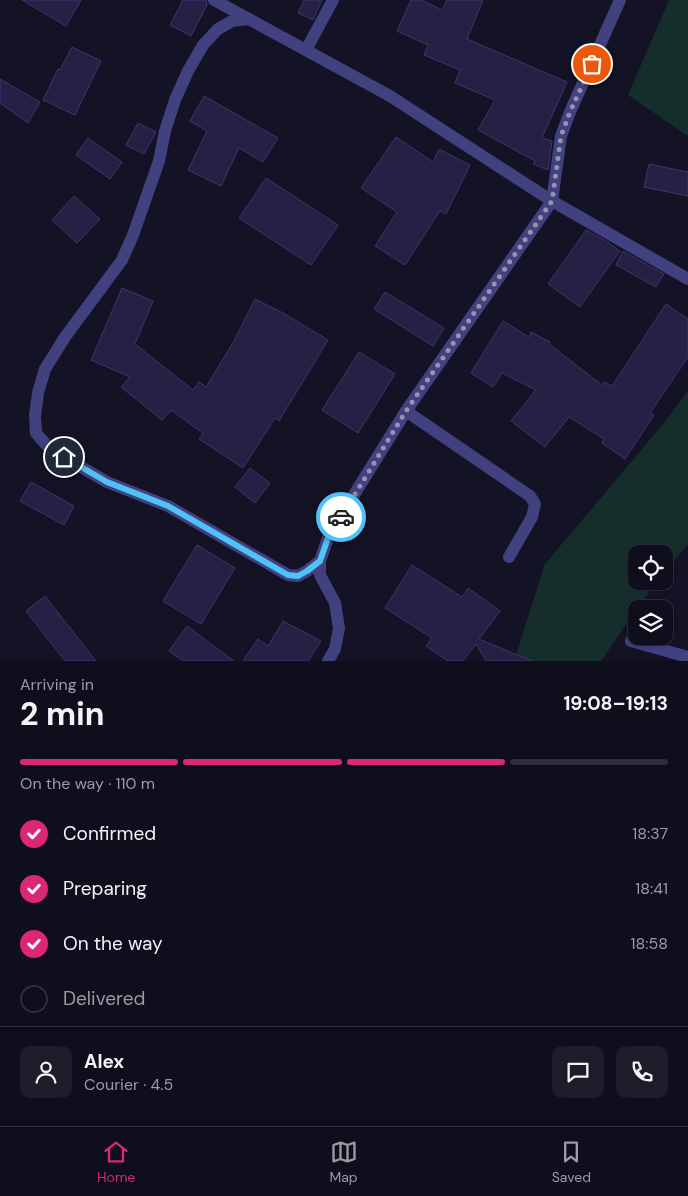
<!DOCTYPE html>
<meta charset="utf-8">
<style>
body{margin:0;font-family:"DM Sans",sans-serif;background:#1d1c29;color:#f1f3f6;height:100vh;display:flex;flex-direction:column;font-size:19px;white-space:nowrap}
*{box-sizing:border-box;margin:0}
p{font-size:16px;color:#9b9ca3}
.icon{flex:none;width:28px;height:28px;fill:none;stroke:currentColor;stroke-width:2;stroke-linecap:round;stroke-linejoin:round}
.map{position:relative;height:661px;overflow:hidden}
.panel{display:flex;flex-direction:column;background:#0f0e1c;flex:1}
.panel>*{flex:none}
.tools{position:absolute;left:628px;top:545px;display:grid;gap:10px}
.tools a{display:grid;place-items:center;width:45px;height:45px;border-radius:10px;background:#0f0e1c;box-shadow:0 1px 4px #0004,0 0 0 1px #2f2e3b;font-size:25px}
.pin{position:absolute;display:grid;place-items:center;width:42px;height:42px;color:#fff;margin:-21px;border:2px solid #fff;border-radius:50%;box-shadow:0 1px 5px #0007}
.courier{position:absolute;display:grid;place-items:center;width:50px;height:50px;margin:-25px;border:4px solid #4fc3f7;border-radius:50%;background:#fff;color:#222;box-shadow:0 1px 6px #0007}
.overview em{font-style:normal;font-weight:700}
.overview div{display:flex;flex-direction:column-reverse}
.overview{display:flex;align-items:center;justify-content:space-between;height:85px;padding:0 20px}
h1{font-size:32px;font-weight:700;line-height:38px}
.bar{display:grid;grid-template-columns:repeat(4,1fr);gap:8px 5px;align-content:center;height:60px;padding:0 20px}
.bar i{height:6px;border-radius:4px;background:#2f2e3b}
.bar .on{background:#db2777}
.bar p{grid-column:span 4}
.line{display:flex;align-items:center;gap:12px;padding:0 20px;border-top:1px solid #2f2e3b}
.line div{flex:1}
.round{display:grid;place-items:center;flex:none;width:52px;height:52px;border-radius:10px;background:#1d1c29}
ol{padding:0 20px;list-style:none}
li{display:flex;align-items:center;gap:15px;height:55px}
li p{margin-inline-start:auto}
li .icon{padding:5px;border-radius:50%;background:#db2777;color:#fff;stroke-width:4}
li:last-child{color:#9b9ca3}
li i{width:28px;height:28px;border:2px solid #2f2e3b;border-radius:50%}
.tab-bar{display:flex;justify-content:space-around;align-items:center;height:70px;border-top:1px solid #2f2e3b;background:#0f0e1c;font-size:14px;color:#9b9ca3}
.tab-bar a{display:grid;justify-items:center;gap:2px}
.tab-bar .on{color:#db2777}
.map>svg:first-child{display:block}
</style>
<div class="map">
<svg width="688" height="661" viewBox="0 0 688 661">
<rect width="100%" height="100%" fill="#141225"/>
<!-- green -->
<g fill="#152e2c">
<polygon points="669,0 688,0 688,136 628,95"/>
<polygon points="688,391 688,544 664,574 664,554 636,554 636,581 658,581 637,609 636,609 636,610 601,661 514,661 545,564 664,423"/>
</g>
<!-- building -->
<g fill="#262044" stroke="#3e346d">
<polygon points="22,0 81,0 66,26"/>
<polygon points="183,0 206,0 207,5 191,36 170,25"/>
<polygon points="304,0 322,0 313,20 298,13"/>
<polygon points="411,0 421,0 442,10 447,0 483,0 467,39 567,82 542,138 552,141 548,170 533,164 535,161 478,130 495,100 455,83 460,70 424,55 428,45 397,31"/>
<polygon points="72,47 101,61 75,115 43,100 58,69 60,70"/>
<polygon points="0,79 40,102 28,123 0,103"/>
<polygon points="204,96 278,138 263,162 239,148 221,186 188,170 207,131 190,121"/>
<polygon points="138,123 156,132 144,154 126,145"/>
<polygon points="396,137 433,162 439,149 470,165 446,214 440,211 405,265 375,246 397,212 361,188"/>
<polygon points="88,138 122,162 110,179 76,155"/>
<polygon points="649,164 688,172 688,196 644,187"/>
<polygon points="266,178 338,225 311,265 239,218"/>
<polygon points="74,196 100,219 77,243 52,220"/>
<polygon points="586,230 606,241 620,251 580,307 548,284"/>
<polygon points="623,251 664,274 656,287 616,265"/>
<polygon points="122,288 153,301 135,344 193,390 199,382 206,387 234,341 255,299 283,313 328,340 279,421 275,418 243,468 199,439 203,433 171,410 162,420 121,387 130,377 91,360"/>
<polygon points="385,292 444,328 433,346 374,309"/>
<polygon points="666,304 688,319 688,357 650,413 654,415 625,459 602,443 604,439 569,417 545,447 511,421 536,390 502,373 493,387 471,373 503,321 529,337 531,332 550,342 549,344 602,385 604,382 612,386"/>
<polygon points="359,352 395,374 358,433 322,410"/>
<polygon points="250,468 270,483 255,503 235,487"/>
<polygon points="31,482 74,506 64,525 20,501"/>
<polygon points="197,545 235,568 201,624 163,601"/>
<polygon points="412,565 462,597 468,588 500,611 479,639 532,661 486,661 476,644 463,661 448,661 426,646 432,638 385,608"/>
<polygon points="45,596 96,661 65,661 26,611"/>
<polygon points="283,621 321,641 308,661 243,661 258,639 268,646"/>
<polygon points="187,626 234,661 183,661 169,651"/>
</g>
<g fill="none" stroke-linecap="round" stroke-linejoin="round">
<!-- minor -->
<g stroke="#42417f" stroke-width="12">
<polyline points="214,0 390,96 552,201 688,279"/>
<polyline points="249,19 232,21 218,29 203,45 188,71 175,100 165,131 159,161 133,235 122,260 65,337 45,369 38,393 35,416 36,433 50,449 107,482 168,506 288,575 298,576 307,571 320,561"/>
<polyline points="306,50 333,0"/>
<polyline points="406,411 530,496 535,504 532,517 509,557"/>
<polyline points="631,641 688,657"/>
<polyline points="328,661 335,649 339,628 335,603 320,575 320,561 329,535 406,411 552,201 561,136 570,112 620,0"/>
</g>
</g>
<g fill="none" stroke-linecap="round" stroke-linejoin="round">
<!-- done -->
<polyline stroke="#9693b0" stroke-width="5" stroke-dasharray="0 9" points="341,517 406,411 552,201 561,136 570,112 592,64"/>
<!-- route -->
<polyline stroke="#4fc3f7" stroke-width="6" points="64,457 107,482 168,506 288,575 298,576 307,571 320,561 329,535 341,517"/>
</g>
</svg>
<div class="tools">
<a><svg class="icon" aria-label="locate" viewBox="0 0 24 24"><circle cx="12" cy="12" r="6"/><path d="M12 2v4M12 18v4M2 12h4M18 12h4"/></svg></a>
<a><svg class="icon" aria-label="layers" viewBox="0 0 24 24"><path d="M12 4l9 5-9 5-9-5zM3 14l9 5 9-5"/></svg></a>
</div>
<div class="pin" style="left:592px;top:64px;background:#ea580c"><svg class="icon" aria-label="bag" viewBox="0 0 24 24"><path d="M5 8h14l-1 12H6zM9 8a3 3 0 0 1 6 0"/></svg></div>
<div class="pin" style="left:64px;top:457px;background:#1f2937"><svg class="icon" aria-label="home" viewBox="0 0 24 24"><path d="M3 11l9-7 9 7M6 9v11h12V9"/></svg></div>
<div class="courier" style="left:341px;top:517px"><svg class="icon" aria-label="car" viewBox="0 0 24 24"><path d="M5 17H2v-5l4-1 3-4h7l3 4 3 1v5h-3M9 17h6M6 11h13"/><circle cx="7" cy="17" r="2"/><circle cx="17" cy="17" r="2"/></svg></div>
</div>
<section class="panel">
<div class="overview"><div><h1>2 min</h1><p>Arriving in</p></div><em>19:08–19:13</em></div>
<div class="bar"><i class="on"></i><i class="on"></i><i class="on"></i><i></i><p>On the way · 110 m</p></div>
<ol>
<li><svg class="icon" aria-label="check" viewBox="0 0 24 24"><path d="M5 12l5 5 9-10"/></svg>Confirmed<p>18:37</p></li>
<li><svg class="icon" aria-label="check" viewBox="0 0 24 24"><path d="M5 12l5 5 9-10"/></svg>Preparing<p>18:41</p></li>
<li><svg class="icon" aria-label="check" viewBox="0 0 24 24"><path d="M5 12l5 5 9-10"/></svg>On the way<p>18:58</p></li>
<li><i></i>Delivered</li>
</ol>
<div class="line" style="height:90px"><a class="round"><svg class="icon" aria-label="person" viewBox="0 0 24 24"><circle cx="12" cy="8" r="4"/><path d="M4 21q1-7 8-7t8 7"/></svg></a><div><b>Alex</b><p>Courier · 4.5</p></div><a class="round"><svg class="icon" aria-label="chat" viewBox="0 0 24 24"><path d="M4 5h16v11H9l-5 4z"/></svg></a><a class="round"><svg class="icon" aria-label="phone" viewBox="0 0 24 24"><path d="M5 4h4l2 5-3 2q2 4 5 5l2-3 5 2v4C11 20 4 13 5 4z"/></svg></a></div>
</section>
<nav class="tab-bar">
<a class="on"><svg class="icon" aria-label="home" viewBox="0 0 24 24"><path d="M3 11l9-7 9 7M6 9v11h12V9"/></svg>Home</a>
<a><svg class="icon" aria-label="map" viewBox="0 0 24 24"><path d="M3 6l6-2 6 2 6-2v14l-6 2-6-2-6 2zM9 4v14M15 6v14"/></svg>Map</a>
<a><svg class="icon" aria-label="saved" viewBox="0 0 24 24"><path d="M7 4h10v16l-5-4-5 4z"/></svg>Saved</a>
</nav>
